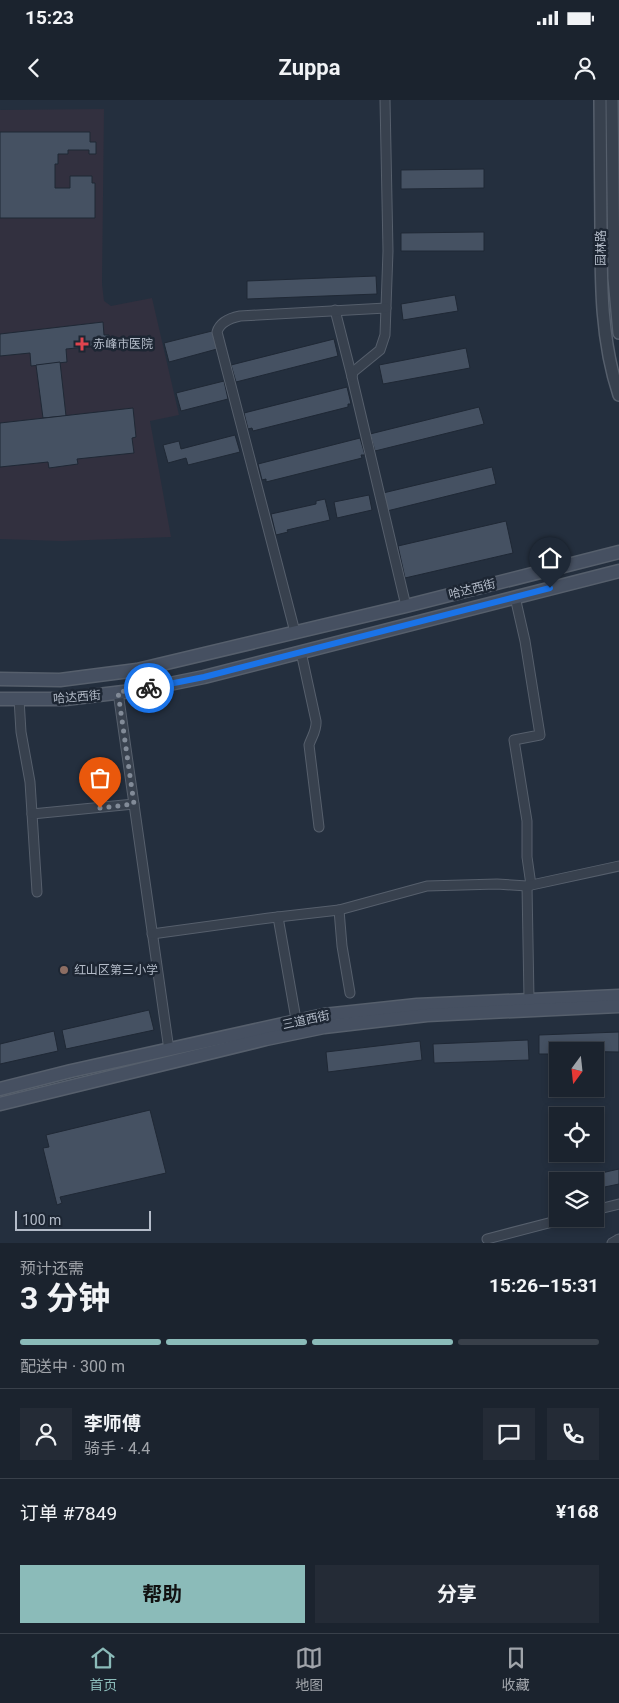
<!DOCTYPE html>
<html lang="zh">
<meta charset="utf-8">
<style>
body{margin:0;font-family:Roboto,"Noto Sans SC",sans-serif;background:#242b36;color:#f1f3f6;height:100vh;display:flex;flex-direction:column;font-size:19px;white-space:nowrap}
*{box-sizing:border-box;margin:0}
p{font-size:16px;color:#a0a4aa}
.icon{flex:none;width:28px;height:28px;fill:none;stroke:currentColor;stroke-width:2;stroke-linecap:round;stroke-linejoin:round}
.map{position:relative;height:1143px;overflow:hidden}
.drawer{display:flex;flex-direction:column;background:#1b232e;flex:1}
.drawer>*{flex:none}
.needle{width:32px;rotate:195deg}
.fabs{position:absolute;left:549px;top:942px;display:grid;gap:10px}
.fabs a{display:grid;place-items:center;width:55px;height:55px;border-radius:0px;background:#1b232e;box-shadow:0 2px 8px #0003,0 0 0 1px #39404a;font-size:25px}
.scale{position:absolute;left:15px;bottom:12px;width:136px;box-sizing:border-box;padding-left:5px;border:2px solid #b4bcc9;border-top:0;font-size:14px;line-height:18px;white-space:nowrap;color:#b4bcc9;-webkit-text-stroke:4px #1d2633;paint-order:stroke}
.pin{position:absolute;display:grid;place-items:center;width:42px;height:42px;color:#fff;margin:-51px -21px;border-radius:50% 50% 50% 0;rotate:-45deg;box-shadow:0 0 5px #0007}
.pin .icon{rotate:45deg}
.courier{position:absolute;display:grid;place-items:center;width:50px;height:50px;margin:-25px;border:4px solid #1a73e8;border-radius:50%;background:#fff;color:#222;box-shadow:0 1px 6px #0007}
.overview em{font-style:normal;font-weight:700}
.overview div{display:flex;flex-direction:column-reverse}
.overview{display:flex;align-items:center;justify-content:space-between;height:85px;padding:0 20px}
h1{font-size:32px;font-weight:700;line-height:38px}
.bar{display:grid;grid-template-columns:repeat(4,1fr);gap:8px 5px;align-content:center;height:60px;padding:0 20px}
.bar i{height:6px;border-radius:4px;background:#39404a}
.bar .selected{background:#8bbbb9}
.bar p{grid-column:span 4}
.line{display:flex;align-items:center;gap:12px;padding:0 20px;border-top:1px solid #39404a}
.line div{flex:1}
.round{display:grid;place-items:center;flex:none;width:52px;height:52px;border-radius:0px;background:#242b36}
.action{display:flex;gap:10px;margin-top:auto;padding:10px 20px}
.action a{flex:1;height:58px;border-radius:0px;background:#8bbbb9;color:#111;font-size:20px;font-weight:700;line-height:58px;text-align:center}
.action a+a{background:#242b36;color:#f1f3f6}
.status{display:flex;justify-content:space-between;align-items:center;height:35px;padding:0 25px;background:#1b232e;direction:ltr}
.status svg{height:14px;fill:currentColor}
header{display:flex;justify-content:space-between;align-items:center;height:65px;padding:0 20px;background:#1b232e;font-size:22px;font-weight:700}
.dock{display:flex;justify-content:space-around;align-items:center;height:70px;border-top:1px solid #39404a;background:#1b232e;font-size:14px;color:#a0a4aa}
.dock a{display:grid;justify-items:center;gap:2px}
.dock .selected{color:#8bbbb9}
.map>svg:first-child{display:block}
</style>
<div class="status"><b>15:23</b><svg viewBox="0 0 49 12"><path d="M0 12V9h3v3zM5 12V6h3v6zM10 12V3h3v9zM15 12V0h3v12zM26 1h20v11H26zM47 4h2v5h-2z"/></svg></div>
<header><svg class="icon" aria-label="back" viewBox="0 0 24 24"><path d="M15 5l-7 7 7 7"/></svg>Zuppa<svg class="icon" aria-label="person" viewBox="0 0 24 24"><circle cx="12" cy="8" r="4"/><path d="M4 21q1-7 8-7t8 7"/></svg></header>
<div class="map">
<svg width="619" height="1143" viewBox="0 0 619 1143">
<rect width="100%" height="100%" fill="#242f3e"/>
<!-- medical -->
<polygon fill="#32303f" points="104,9 102,184 104,201 111,206 152,198 179,315 150,321 171,437 62,441 0,439 0,10"/>
<!-- building -->
<g fill="#455162" stroke="#1f2835">
<polygon points="0,32 90,32 90,42 96,42 96,54 89,54 89,50 68,50 68,54 58,54 58,64 55,64 55,88 70,88 70,76 92,76 92,83 95,83 95,118 0,118"/>
<polygon points="484,69 484,88 401,89 401,70"/>
<polygon points="484,132 484,151 401,151 401,133"/>
<polygon points="376,176 377,194 247,199 247,181"/>
<polygon points="455,195 458,211 403,220 401,204"/>
<polygon points="103,222 104,235 109,235 110,243 107,245 66,249 67,262 31,266 30,253 0,256 0,234"/>
<polygon points="212,231 217,249 169,262 164,243"/>
<polygon points="334,239 338,256 236,282 231,265"/>
<polygon points="466,248 470,268 383,284 379,265"/>
<polygon points="60,262 66,316 43,318 36,265"/>
<polygon points="224,281 228,299 181,311 176,293"/>
<polygon points="347,287 351,304 348,304 348,307 253,331 252,328 248,329 244,313"/>
<polygon points="479,307 484,324 375,351 370,334"/>
<polygon points="133,308 136,337 132,338 134,353 77,359 78,364 49,368 48,362 0,367 0,323"/>
<polygon points="235,335 240,352 188,365 186,358 168,363 163,345 179,341 181,349"/>
<polygon points="360,338 365,355 361,355 362,358 266,382 266,379 262,380 258,364"/>
<polygon points="492,367 496,384 387,411 383,393"/>
<polygon points="369,395 372,410 337,418 334,402"/>
<polygon points="325,399 330,420 287,430 288,432 276,435 271,414 316,404 316,401"/>
<polygon points="506,421 513,453 405,478 398,446"/>
<polygon points="149,910 154,930 66,949 62,930"/>
<polygon points="54,931 58,951 0,964 0,944"/>
<polygon points="619,932 619,952 558,951 558,954 539,954 539,935"/>
<polygon points="528,940 529,960 434,963 433,944"/>
<polygon points="420,941 422,960 328,972 326,952"/>
<polygon points="150,1010 166,1073 60,1097 62,1103 57,1105 43,1048 49,1047 46,1035"/>
<polygon points="619,1069 619,1084 595,1089 595,1081 566,1081"/>
<polygon points="558,1083 558,1098 556,1098 553,1084"/>
</g>
<g fill="none" stroke-linecap="round" stroke-linejoin="round">
<defs>
<g id="minor">
<polyline points="385,0 388,151 385,235 380,250 353,272 352,277 406,506"/>
<polyline points="335,210 352,277"/>
<polyline points="515,497 525,541 540,635 514,640 527,721 527,757 531,785"/>
<path d="M 295,532 L 217,232 C 220,222 230,218 240,216 L 386,208"/>
<path d="M 301,552 L 316,621 C 317,630 312,636 309,645 L 319,727"/>
<polyline points="118,592 169,950"/>
<polyline points="19,599 21,632 30,682 37,792"/>
<polyline points="32,714 134,704"/>
<polyline points="527,786 529,899"/>
<polyline points="339,810 342,846 350,893"/>
<polyline points="278,817 297,925"/>
<polyline points="152,834 269,818 339,810 427,786 497,784 527,786 619,766"/>
<polyline points="595,1110 619,1104"/>
<polyline points="487,1139 564,1119"/>
<polyline points="612,1143 619,1139"/>
</g>
<g id="tertiary">
<path d="M 600,0 C 600,43 601,86 601,129 C 601,185 601,241 619,295"/>
<polyline points="612,0 614,178 619,233"/>
</g>
<g id="secondary">
<polyline points="0,579 60,580 137,570 406,506 619,452"/>
<polyline points="0,599 65,599 140,590 204,577 619,471"/>
<polyline points="0,989 71,971 324,915 417,905 619,896"/>
<polyline points="0,1004 266,939 324,927 427,915 619,906"/>
</g>
</defs>
<!-- minor casing -->
<use href="#minor" stroke="#565f6c" stroke-width="11"/>
<!-- tertiary casing -->
<use href="#tertiary" stroke="#565f6c" stroke-width="14"/>
<!-- secondary casing -->
<use href="#secondary" stroke="#565f6c" stroke-width="15"/>
<!-- minor -->
<use href="#minor" stroke="#38414e" stroke-width="9"/>
<!-- tertiary -->
<use href="#tertiary" stroke="#38414e" stroke-width="11"/>
<!-- secondary -->
<use href="#secondary" stroke="#465061" stroke-width="12"/>
</g>
<g fill="none" stroke-linecap="round" stroke-linejoin="round">
<!-- done -->
<polyline stroke="#828b98" stroke-width="5" stroke-dasharray="0 9" points="100,708 134,704 118,592 149,588"/>
<!-- route -->
<polyline stroke="#1a73e8" stroke-width="6" points="149,588 204,577 550,488"/>
</g>
<!-- markers -->
<path fill="#e0444e" stroke="#1d2633" stroke-width="2" d="M79.5 236.5h5v5h5v5h-5v5h-5v-5h-5v-5h5z"/>
<circle fill="#8d6e63" stroke="#1d2633" stroke-width="2" cx="64" cy="870" r="5"/>
<g text-anchor="middle" dominant-baseline="central" stroke-width="5" stroke-linejoin="round" paint-order="stroke">
<!-- street labels -->
<g font-size="12" fill="#b4bcc9" stroke="#1d2633">
<text transform="translate(601 148) rotate(-90)">园林路</text>
<text transform="translate(472 489) rotate(-14)">哈达西街</text>
<text transform="translate(77 597) rotate(-5)">哈达西街</text>
<text transform="translate(306 920) rotate(-12)">三道西街</text>
</g>
<!-- poi labels -->
<g font-size="12" fill="#b4bcc9" stroke="#1d2633" text-anchor="start">
<text x="93" y="244">赤峰市医院</text>
<text x="74" y="870">红山区第三小学</text>
</g>
</g>
</svg>
<div class="fabs">
<a><svg class="needle" viewBox="-14 -14 28 28"><path d="M0-13l5 13h-10z" fill="#e53935"/><path d="M0 13l5-13h-10z" fill="#a0a4aa"/></svg></a>
<a><svg class="icon" aria-label="locate" viewBox="0 0 24 24"><circle cx="12" cy="12" r="6"/><path d="M12 2v4M12 18v4M2 12h4M18 12h4"/></svg></a>
<a><svg class="icon" aria-label="layers" viewBox="0 0 24 24"><path d="M12 4l9 5-9 5-9-5zM3 14l9 5 9-5"/></svg></a>
</div>
<div class="scale">100 m</div>
<div class="pin" style="left:100px;top:708px;background:#ea580c"><svg class="icon" aria-label="bag" viewBox="0 0 24 24"><path d="M5 8h14l-1 12H6zM9 8a3 3 0 0 1 6 0"/></svg></div>
<div class="pin" style="left:550px;top:488px;background:#1f2937"><svg class="icon" aria-label="home" viewBox="0 0 24 24"><path d="M3 11l9-7 9 7M6 9v11h12V9"/></svg></div>
<div class="courier" style="left:149px;top:588px"><svg class="icon" aria-label="bike" viewBox="0 0 24 24"><circle cx="6" cy="16" r="4"/><circle cx="18" cy="16" r="4"/><path d="M6 16l4-8h5l3 8M10 8l3 8H6M13 5h3"/></svg></div>
</div>
<section class="drawer">
<div class="overview"><div><h1>3 分钟</h1><p>预计还需</p></div><em>15:26–15:31</em></div>
<div class="bar"><i class="selected"></i><i class="selected"></i><i class="selected"></i><i></i><p>配送中 · 300 m</p></div>
<div class="line" style="height:90px"><a class="round"><svg class="icon" aria-label="person" viewBox="0 0 24 24"><circle cx="12" cy="8" r="4"/><path d="M4 21q1-7 8-7t8 7"/></svg></a><div><b>李师傅</b><p>骑手 · 4.4</p></div><a class="round"><svg class="icon" aria-label="chat" viewBox="0 0 24 24"><path d="M4 5h16v11H9l-5 4z"/></svg></a><a class="round"><svg class="icon" aria-label="phone" viewBox="0 0 24 24"><path d="M5 4h4l2 5-3 2q2 4 5 5l2-3 5 2v4C11 20 4 13 5 4z"/></svg></a></div>
<div class="line" style="height:65px"><div>订单 #7849</div><b>¥168</b></div>
<div class="action"><a>帮助</a><a>分享</a></div>
</section>
<nav class="dock">
<a class="selected"><svg class="icon" aria-label="home" viewBox="0 0 24 24"><path d="M3 11l9-7 9 7M6 9v11h12V9"/></svg>首页</a>
<a><svg class="icon" aria-label="map" viewBox="0 0 24 24"><path d="M3 6l6-2 6 2 6-2v14l-6 2-6-2-6 2zM9 4v14M15 6v14"/></svg>地图</a>
<a><svg class="icon" aria-label="saved" viewBox="0 0 24 24"><path d="M7 4h10v16l-5-4-5 4z"/></svg>收藏</a>
</nav>
